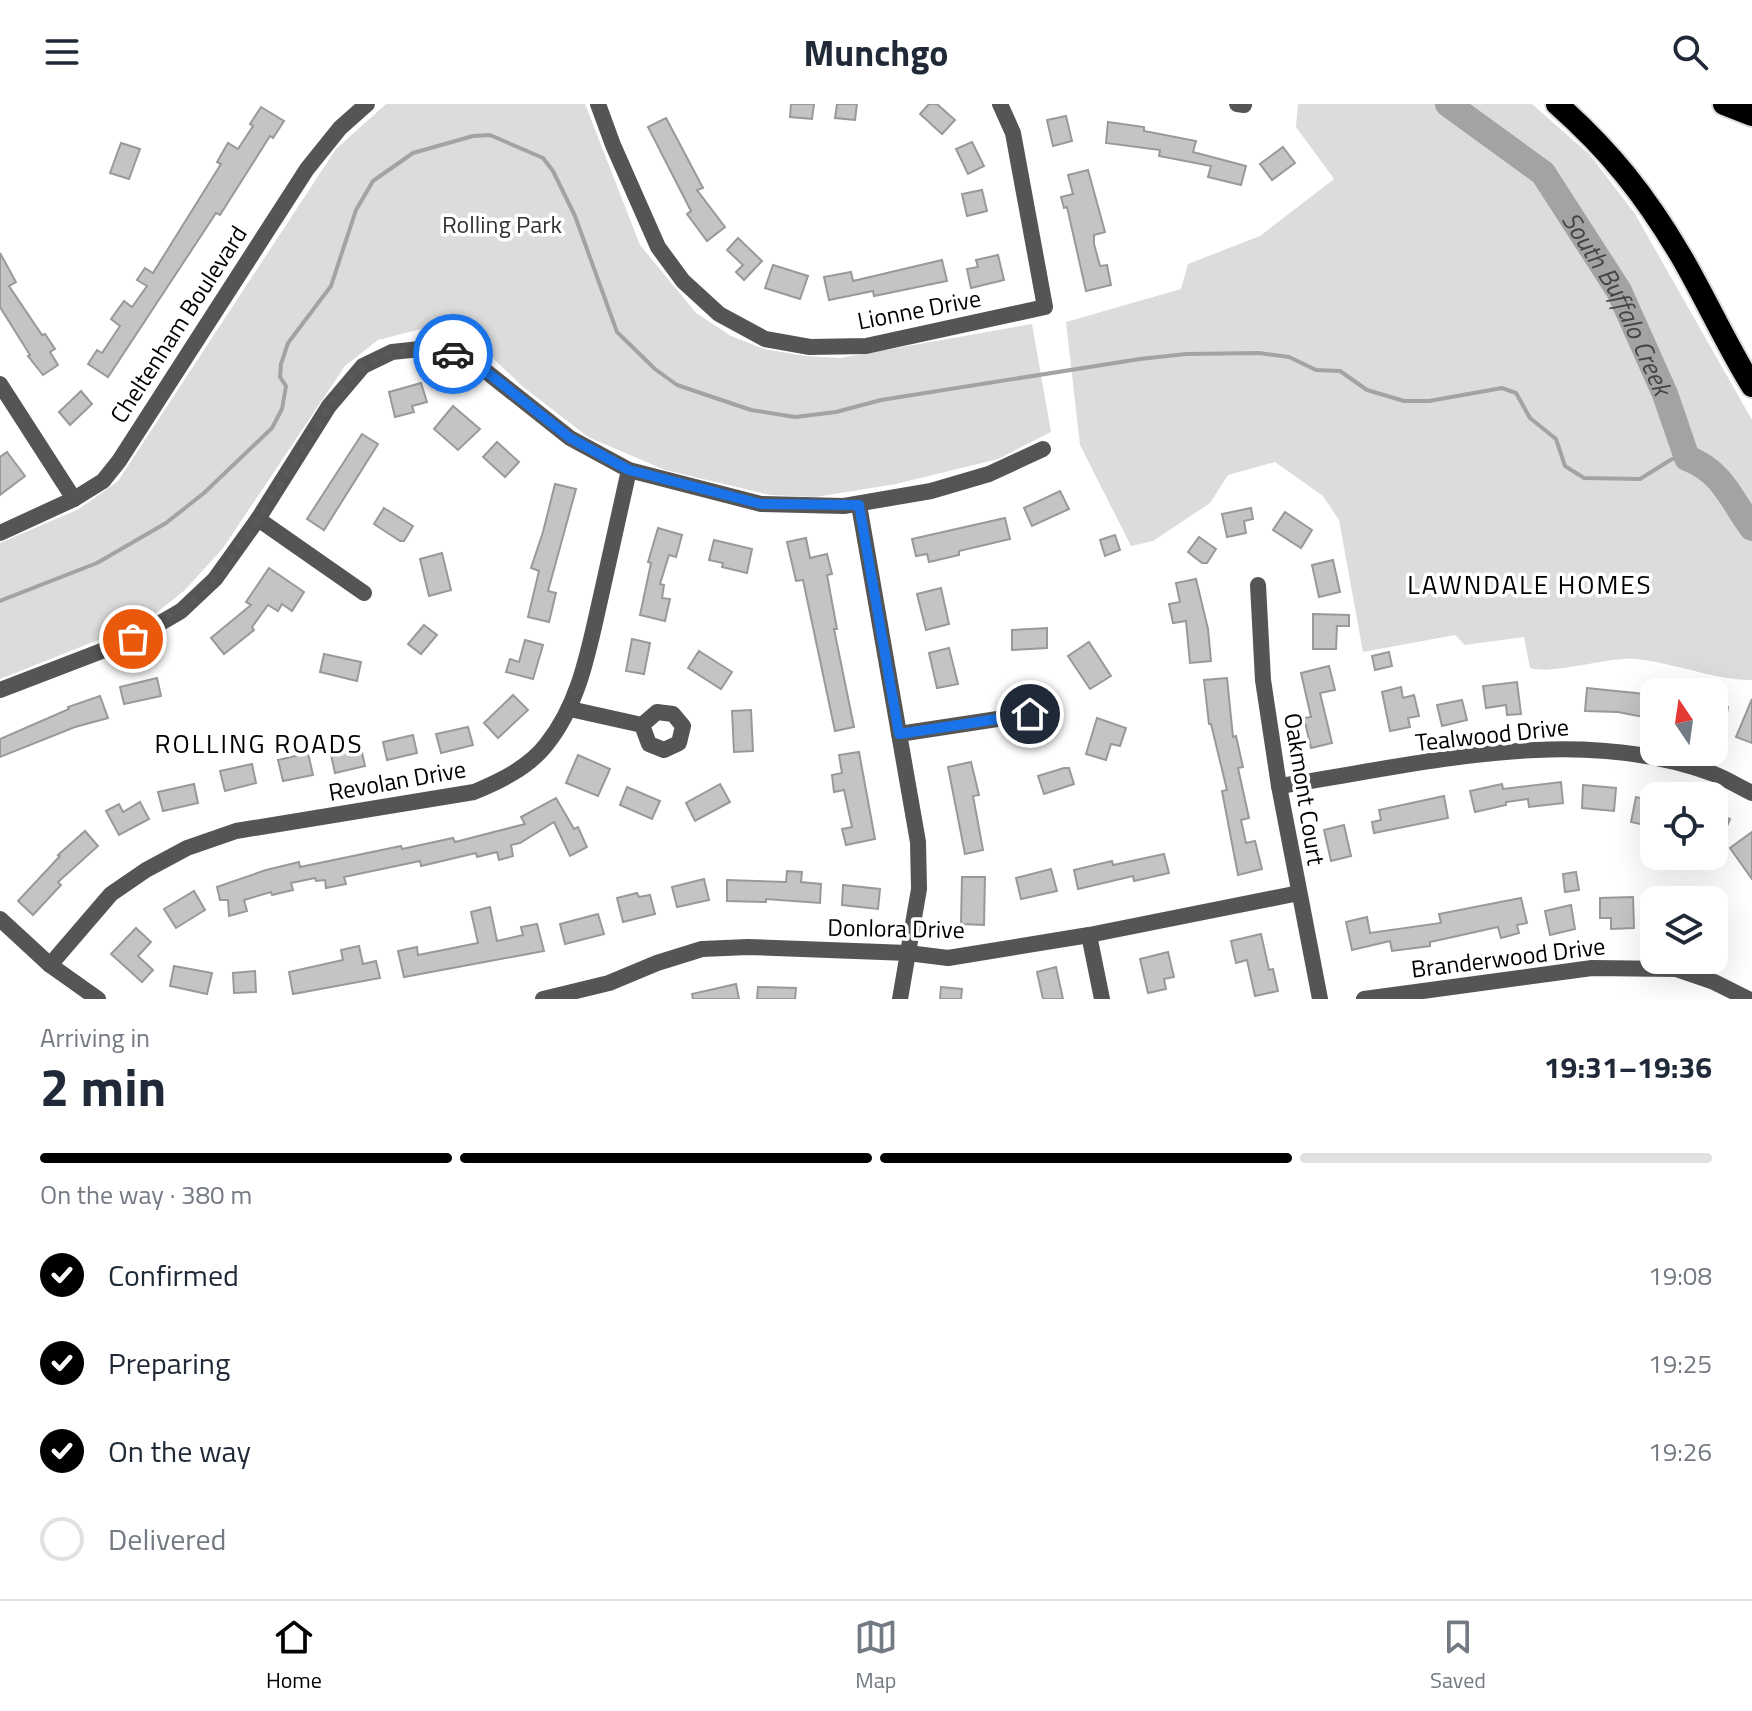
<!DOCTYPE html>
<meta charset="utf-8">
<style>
body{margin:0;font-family:"Titillium Web",sans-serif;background:#f2f2f3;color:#1f2937;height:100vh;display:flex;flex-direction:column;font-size:30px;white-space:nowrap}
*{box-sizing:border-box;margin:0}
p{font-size:26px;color:#747a83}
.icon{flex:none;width:44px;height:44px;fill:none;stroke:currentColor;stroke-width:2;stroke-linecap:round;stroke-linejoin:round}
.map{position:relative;height:895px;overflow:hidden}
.sheet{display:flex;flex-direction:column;background:#fff;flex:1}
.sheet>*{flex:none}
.needle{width:52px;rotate:347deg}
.controls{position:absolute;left:1640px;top:574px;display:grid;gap:16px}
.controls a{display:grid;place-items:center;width:88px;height:88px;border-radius:16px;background:#fff;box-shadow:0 8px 32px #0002;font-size:40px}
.pin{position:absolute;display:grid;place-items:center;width:68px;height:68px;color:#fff;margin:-34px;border:4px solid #fff;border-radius:50%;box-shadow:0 2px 8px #0007}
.courier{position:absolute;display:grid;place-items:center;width:80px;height:80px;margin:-40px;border:6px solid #1a73e8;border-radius:50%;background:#fff;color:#222;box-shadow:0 2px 10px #0007}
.headline em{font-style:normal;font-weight:700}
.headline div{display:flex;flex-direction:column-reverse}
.headline{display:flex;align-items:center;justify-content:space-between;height:136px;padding:0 40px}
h1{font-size:52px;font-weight:700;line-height:60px}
.bar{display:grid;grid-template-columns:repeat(4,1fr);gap:12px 8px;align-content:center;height:96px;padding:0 40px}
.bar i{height:10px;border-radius:6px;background:#e0e1e3}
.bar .on{background:#000}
.bar p{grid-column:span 4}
ol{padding:0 40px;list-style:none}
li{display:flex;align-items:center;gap:24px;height:88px}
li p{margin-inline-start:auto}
li .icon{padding:8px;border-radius:50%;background:#000;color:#fff;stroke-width:4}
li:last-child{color:#747a83}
li i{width:44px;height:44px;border:4px solid #e0e1e3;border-radius:50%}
header{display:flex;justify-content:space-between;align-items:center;height:104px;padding:0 40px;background:#fff;font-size:36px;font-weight:700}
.dock{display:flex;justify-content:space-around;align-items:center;height:112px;border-top:2px solid #e0e1e3;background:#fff;font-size:22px;color:#747a83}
.dock a{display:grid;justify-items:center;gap:4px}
.dock .on{color:#000}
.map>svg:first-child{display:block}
</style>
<header><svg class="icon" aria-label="menu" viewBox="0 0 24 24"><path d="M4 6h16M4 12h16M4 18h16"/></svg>Munchgo<svg class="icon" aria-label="search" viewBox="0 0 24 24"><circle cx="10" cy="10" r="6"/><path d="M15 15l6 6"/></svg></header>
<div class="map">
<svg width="1752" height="895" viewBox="0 0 1752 895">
<rect width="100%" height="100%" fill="#fff"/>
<!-- green -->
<g fill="#dcdcdc">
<polygon points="386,0 585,0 640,141 696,209 731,232 764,245 805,252 840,254 1032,220 1051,328 998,355 896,380 815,393 770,391 665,366 588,333 522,282 476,238 429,223 378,236 345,262 223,444 185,486 146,517 0,575 0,439 79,405 118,377 336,45"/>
<path d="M 1298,0 L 1532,0 L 1590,51 L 1635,110 L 1752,316 L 1752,576 C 1718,577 1672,558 1635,555 C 1604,553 1556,571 1530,564 L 1524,533 L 1465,541 L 1455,531 L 1363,548 L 1339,416 L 1323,392 L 1275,358 L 1228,371 L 1210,399 L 1153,437 L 1131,442 L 1080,341 L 1066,218 L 1181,185 L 1188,160 L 1260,132 L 1334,75 L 1296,23 Z"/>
</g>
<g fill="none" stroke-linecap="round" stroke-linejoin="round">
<!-- stream -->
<polyline stroke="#a3a3a3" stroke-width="4" points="0,497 97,459 166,419 204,389 272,324 282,305 286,282 280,273 281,260 288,239 331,182 356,106 373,77 413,49 473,32 490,31 543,54 553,67 575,112 617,228 655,265 677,281 751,306 795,313 836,308 881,296 1140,255 1186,250 1259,249 1289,253 1316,266 1340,267 1367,286 1404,297 1429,297 1502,284 1516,289 1530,314 1556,335 1565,362 1584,374 1640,375 1672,355 1687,354"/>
<!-- river -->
<path stroke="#a3a3a3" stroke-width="26" id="s1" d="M 1448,0 L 1543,69 L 1619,187 L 1665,290 L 1687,354 C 1722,367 1731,395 1752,424"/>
</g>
<!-- building -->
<g fill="#c4c4c4" stroke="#999" stroke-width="2">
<polygon points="791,0 814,0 812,15 790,13"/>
<polygon points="837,0 857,0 855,16 835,14"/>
<polygon points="929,0 937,0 955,16 942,30 920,10"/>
<polygon points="261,3 284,17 273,34 270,32 220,111 216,109 108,273 88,260 97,246 102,249 120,222 111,215 124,197 132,203 147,182 137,176 145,164 153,169 221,60 217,58 228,39 238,45 253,22 250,20"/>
<polygon points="1066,12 1072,37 1053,42 1047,16"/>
<polygon points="666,14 703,84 697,86 725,123 707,137 687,110 691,107 648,23"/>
<polygon points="1108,18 1144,23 1144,27 1196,37 1193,48 1246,62 1241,81 1208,73 1211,62 1159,52 1160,46 1106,39"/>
<polygon points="972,38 984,62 968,70 956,45"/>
<polygon points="121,39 140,45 129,75 110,69"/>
<polygon points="1283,43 1295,59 1272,76 1260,60"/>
<polygon points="1088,66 1105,128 1094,131 1094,140 1100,162 1107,161 1111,181 1086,187 1067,103 1064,104 1061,93 1073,90 1068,71"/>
<polygon points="982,86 987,107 967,112 962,90"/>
<polygon points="738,134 762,157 744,176 736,168 743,161 727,146"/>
<polygon points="0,149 16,178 9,182 42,231 45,230 55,245 50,248 58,261 43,271 28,252 30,251 0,203"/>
<polygon points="998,151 1004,176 971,184 967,165 978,163 976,156"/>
<polygon points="942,156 947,177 874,192 873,187 829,196 824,173 851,168 853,177"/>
<polygon points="773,161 808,172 800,195 765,184"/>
<polygon points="421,279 427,298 412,302 414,308 395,313 389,288"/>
<polygon points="81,287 92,300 70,321 59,308"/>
<polygon points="453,302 480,325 458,346 434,325"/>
<polygon points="362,330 378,340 324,426 307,415"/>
<polygon points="497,338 519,358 505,373 483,353"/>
<polygon points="7,348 25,372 0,391 0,353"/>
<polygon points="555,380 576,385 548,487 556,489 549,518 528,513 539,467 531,464 543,428"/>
<polygon points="1060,387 1069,405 1032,422 1024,404"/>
<polygon points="384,404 413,422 404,437 400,437 374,420"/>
<polygon points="1251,404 1253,415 1244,417 1246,429 1227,433 1222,410"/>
<polygon points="1285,408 1312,426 1301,444 1273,426"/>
<polygon points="1005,414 1010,435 959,447 959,451 929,458 927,450 916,452 912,435"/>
<polygon points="658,424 682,431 676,453 669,451 660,480 664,481 662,494 670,495 665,517 640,511 651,459 648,458"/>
<polygon points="1115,431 1120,446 1105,452 1100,436"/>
<polygon points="1199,433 1216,445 1207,459 1202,459 1188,448"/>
<polygon points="806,434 810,454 827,450 832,470 827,471 837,525 834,525 854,623 835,627 803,476 796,477 787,438"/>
<polygon points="714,436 752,445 747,469 722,463 723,459 709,456"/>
<polygon points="442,449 451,486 429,492 420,455"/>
<polygon points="1333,456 1340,488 1319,493 1312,461"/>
<polygon points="269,464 304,488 292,507 282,500 278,507 268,501 252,523 254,526 224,550 211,534 251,501 246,498"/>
<polygon points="1196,475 1208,525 1211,557 1190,559 1186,517 1173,519 1169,500 1180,498 1176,479"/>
<polygon points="941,484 949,520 926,526 917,490"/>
<polygon points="1313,510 1349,511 1349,522 1337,522 1336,545 1313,545"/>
<polygon points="424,521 437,531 421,550 408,540"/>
<polygon points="1047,524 1047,544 1012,546 1012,526"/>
<polygon points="632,535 650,539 644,570 626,567"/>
<polygon points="525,536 543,541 533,575 506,568 510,555 519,558"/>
<polygon points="1089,538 1111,572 1090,585 1068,552"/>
<polygon points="949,544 958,580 937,584 929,549"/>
<polygon points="699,547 732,568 721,585 688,564"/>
<polygon points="1389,548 1392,562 1375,566 1372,552"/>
<polygon points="324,550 361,558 357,577 320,568"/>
<polygon points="1329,562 1335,586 1320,589 1332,639 1311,644 1304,614 1311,613 1301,569"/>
<polygon points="157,574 161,592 124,600 120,583"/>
<polygon points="1227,574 1233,633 1236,632 1243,663 1238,664 1249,714 1241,716 1246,739 1255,737 1262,765 1238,771 1222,687 1227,686 1211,620 1209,620 1204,576"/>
<polygon points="1517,578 1521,610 1507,611 1506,601 1486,604 1483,582"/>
<polygon points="1401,583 1403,594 1414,591 1419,612 1408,614 1410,623 1390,627 1382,588"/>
<polygon points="1587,584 1654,591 1654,615 1618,608 1585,607"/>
<polygon points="513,591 528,606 498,634 484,619"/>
<polygon points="100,592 108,614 75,623 0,653 0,635 69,605 68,603"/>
<polygon points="1752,595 1752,639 1736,633"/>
<polygon points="1462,596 1467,616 1442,622 1437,601"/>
<polygon points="1714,601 1728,603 1720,648 1714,647"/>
<polygon points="751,606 753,647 734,648 732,607"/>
<polygon points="1097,614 1126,624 1120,642 1111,640 1106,656 1086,650"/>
<polygon points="468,623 473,641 441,649 436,630"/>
<polygon points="413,631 417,649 387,656 383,638"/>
<polygon points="361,644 365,662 335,669 331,651"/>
<polygon points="859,648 875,735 846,741 842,725 852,723 844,686 834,688 832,671 842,669 839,651"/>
<polygon points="308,649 313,671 283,677 278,656"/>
<polygon points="578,651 610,665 598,692 566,679"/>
<polygon points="971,658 979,691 973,692 983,746 965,750 948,663"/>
<polygon points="252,660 256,679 225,687 220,667"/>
<polygon points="1064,664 1069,664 1074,680 1044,690 1038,672"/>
<polygon points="1561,678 1563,699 1529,703 1528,695 1506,698 1506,701 1475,708 1470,687 1502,680 1503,685"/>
<polygon points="194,680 198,699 163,707 158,688"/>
<polygon points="720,680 730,698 695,717 686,699"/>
<polygon points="1583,681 1616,684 1614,707 1582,704"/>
<polygon points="627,683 660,697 652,715 620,701"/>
<polygon points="1444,692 1448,714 1374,729 1372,718 1381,716 1379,706"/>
<polygon points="1636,693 1654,697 1654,723 1631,718"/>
<polygon points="556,694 574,725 578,723 587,743 570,752 554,718 520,739 511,741 513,752 499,756 497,748 477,753 476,749 421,762 420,757 344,773 346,780 326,784 325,776 316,777 315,774 291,779 293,786 272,791 271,788 244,796 247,807 229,812 228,796 220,796 217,783 266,766 299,758 300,763 401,742 402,745 453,734 455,738 525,720 521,713"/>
<polygon points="140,698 149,715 119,731 106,707 119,700 123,708"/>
<polygon points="1714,708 1730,715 1714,753"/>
<polygon points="1344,721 1351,752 1331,757 1324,726"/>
<polygon points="85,727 98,742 58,778 61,781 33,811 18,797 60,752 58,751"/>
<polygon points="1752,728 1752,775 1730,744"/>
<polygon points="1164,750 1169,769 1134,777 1133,772 1078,785 1074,766 1112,757 1113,761"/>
<polygon points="1051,765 1057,787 1021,795 1016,774"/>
<polygon points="787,767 802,768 801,778 821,780 820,799 766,795 766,798 727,797 727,776 786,778"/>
<polygon points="1576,768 1579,786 1565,788 1563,770"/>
<polygon points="962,773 985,773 984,821 961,820"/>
<polygon points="704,775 709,796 677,803 672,783"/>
<polygon points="843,781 880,785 878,805 842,801"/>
<polygon points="194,787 205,806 176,824 164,805"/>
<polygon points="637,789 639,793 650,791 655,810 623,818 617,794"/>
<polygon points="1633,793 1634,824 1611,825 1611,814 1600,814 1600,794"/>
<polygon points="1521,794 1527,819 1517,821 1519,829 1501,834 1498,823 1430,838 1430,842 1392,847 1390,837 1352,846 1346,818 1367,813 1370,829 1441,819 1439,810"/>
<polygon points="1571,801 1575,825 1550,831 1545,807"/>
<polygon points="490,803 497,837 523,831 521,823 537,820 544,847 404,873 398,847 417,843 418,851 478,839 471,808"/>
<polygon points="598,810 604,830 565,840 560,820"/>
<polygon points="136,824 151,838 138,852 153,866 142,878 111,850"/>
<polygon points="1261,830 1269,866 1273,865 1278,887 1255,892 1247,856 1236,859 1231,837"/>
<polygon points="359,842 363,860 376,857 380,874 293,890 289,868 343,856 341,846"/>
<polygon points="1168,848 1174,873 1164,875 1166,885 1148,889 1140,855"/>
<polygon points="174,862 212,869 207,890 170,882"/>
<polygon points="1056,863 1063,895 1043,895 1037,868"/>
<polygon points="255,867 256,888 234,889 233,869"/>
<polygon points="736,880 739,895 693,895 692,890"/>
<polygon points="758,883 796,884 795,895 757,895"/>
<polygon points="941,883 962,885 961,895 940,895"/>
</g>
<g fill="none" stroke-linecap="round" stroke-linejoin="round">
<defs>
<g id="highway">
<path d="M 1557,0 C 1610,47 1645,91 1681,152 C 1706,195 1726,240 1752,282"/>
<polyline points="1724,0 1752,11"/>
</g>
</defs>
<!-- highway casing -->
<use href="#highway" stroke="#dbdbdb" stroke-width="26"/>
<!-- minor -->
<g stroke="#555" stroke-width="16">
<polyline points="598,0 613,41 658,143 683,177 719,210 765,235 810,243 866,242 1045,203 1013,29 1000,0"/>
<polyline points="1237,0 1244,1"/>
<polyline points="0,280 74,395"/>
<polyline points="859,401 918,738 919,785 900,895"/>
<polyline points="258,415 364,489"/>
<polyline points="0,429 74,395 103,377 119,357 307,65 340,24 367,0"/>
<polyline points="1258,481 1263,576 1279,682 1320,895"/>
<polyline points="0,586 133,535 181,507 215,475 258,415 329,302 363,262 392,248 429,244 469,254 570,334 629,366 761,400 844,402 931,387 989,370 1043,345"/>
<polyline points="570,605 642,621 657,608 673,610 683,622 679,639 664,646 649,640 642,621"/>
<polyline points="899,630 1030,610"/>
<path d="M 1279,682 C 1420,661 1575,618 1714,670 C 1727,675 1739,683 1752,689"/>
<polyline points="0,815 50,861 98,895"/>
<polyline points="1089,831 1102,895"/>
<path d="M 50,861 L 111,790 L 146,766 L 187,744 L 236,727 L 474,688 C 500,677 528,664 546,641 C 580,599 589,544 601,492 C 610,450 620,408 629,366"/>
<polyline points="543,895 609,879 657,859 702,845 748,843 908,849 948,854 1089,831 1299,789"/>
<polyline points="1364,895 1592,864 1676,865 1714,878 1748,895"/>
</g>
<!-- highway -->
<use href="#highway" stroke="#000" stroke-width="22"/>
</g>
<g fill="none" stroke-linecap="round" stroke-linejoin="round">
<!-- done -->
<path stroke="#595959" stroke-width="8" stroke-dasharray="0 14.4" d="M 133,535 C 163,517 192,501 215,474 C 250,432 278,383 307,338 C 321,316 344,275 366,261 C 394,243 422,242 453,250"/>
<!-- route -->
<polyline stroke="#1a73e8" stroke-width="10" points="453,250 469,254 570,334 629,366 761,400 859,401 899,630 1030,610"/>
</g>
<g text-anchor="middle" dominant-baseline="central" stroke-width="7" stroke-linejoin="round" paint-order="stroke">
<!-- park labels -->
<g font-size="24" fill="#333" stroke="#fff">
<text x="502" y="120">Rolling Park</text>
</g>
<!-- street labels -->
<g font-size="24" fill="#000" stroke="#fff">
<text transform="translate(919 205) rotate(-11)">Lionne Drive</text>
<text transform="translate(178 220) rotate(-57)">Cheltenham Boulevard</text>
<text transform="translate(1492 630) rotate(-6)">Tealwood Drive</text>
<text transform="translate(397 676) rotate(-10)">Revolan Drive</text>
<text transform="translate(1305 685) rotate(81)">Oakmont Court</text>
<text transform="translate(896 824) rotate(1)">Donlora Drive</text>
<text transform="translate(1508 853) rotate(-7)">Branderwood Drive</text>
</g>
<!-- water labels -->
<g font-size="26" font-style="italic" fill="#444" stroke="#fff">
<text stroke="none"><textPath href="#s1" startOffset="268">South Buffalo Creek</textPath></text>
</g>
<!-- neighbourhood labels -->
<g font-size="26" letter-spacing="2" fill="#000" stroke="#fff">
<text x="1530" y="480">LAWNDALE HOMES</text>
<text x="259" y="639">ROLLING ROADS</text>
</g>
</g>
</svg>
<div class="controls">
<a><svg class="needle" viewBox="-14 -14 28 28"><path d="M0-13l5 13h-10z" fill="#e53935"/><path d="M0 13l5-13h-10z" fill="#747a83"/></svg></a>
<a><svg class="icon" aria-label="locate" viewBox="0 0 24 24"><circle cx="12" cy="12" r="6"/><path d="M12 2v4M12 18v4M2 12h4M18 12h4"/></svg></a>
<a><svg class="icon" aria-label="layers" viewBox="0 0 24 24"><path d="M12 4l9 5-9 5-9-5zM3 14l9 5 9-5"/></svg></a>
</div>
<div class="pin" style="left:133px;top:535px;background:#ea580c"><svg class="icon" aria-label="bag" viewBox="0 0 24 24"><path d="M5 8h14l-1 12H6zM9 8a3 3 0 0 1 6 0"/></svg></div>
<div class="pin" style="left:1030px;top:610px;background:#1f2937"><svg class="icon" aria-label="home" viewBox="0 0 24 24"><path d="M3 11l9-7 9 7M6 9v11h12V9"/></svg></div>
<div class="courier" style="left:453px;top:250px"><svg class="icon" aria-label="car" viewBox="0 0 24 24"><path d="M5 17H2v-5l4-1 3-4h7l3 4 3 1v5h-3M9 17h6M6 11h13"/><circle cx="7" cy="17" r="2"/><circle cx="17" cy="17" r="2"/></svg></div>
</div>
<section class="sheet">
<div class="headline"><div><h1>2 min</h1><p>Arriving in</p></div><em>19:31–19:36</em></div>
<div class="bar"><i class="on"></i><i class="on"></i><i class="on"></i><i></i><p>On the way · 380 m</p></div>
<ol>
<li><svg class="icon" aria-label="check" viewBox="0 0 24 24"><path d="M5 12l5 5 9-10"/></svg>Confirmed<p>19:08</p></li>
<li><svg class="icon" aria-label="check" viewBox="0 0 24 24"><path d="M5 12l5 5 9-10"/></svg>Preparing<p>19:25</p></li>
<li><svg class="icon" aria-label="check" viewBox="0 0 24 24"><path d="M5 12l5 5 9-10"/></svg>On the way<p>19:26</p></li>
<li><i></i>Delivered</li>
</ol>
</section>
<nav class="dock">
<a class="on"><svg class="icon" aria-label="home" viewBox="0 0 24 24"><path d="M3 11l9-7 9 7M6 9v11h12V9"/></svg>Home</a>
<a><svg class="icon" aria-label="map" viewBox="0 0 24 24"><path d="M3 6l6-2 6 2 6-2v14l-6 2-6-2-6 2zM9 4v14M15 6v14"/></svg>Map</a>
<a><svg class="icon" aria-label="saved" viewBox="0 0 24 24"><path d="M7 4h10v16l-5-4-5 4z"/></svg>Saved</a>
</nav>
